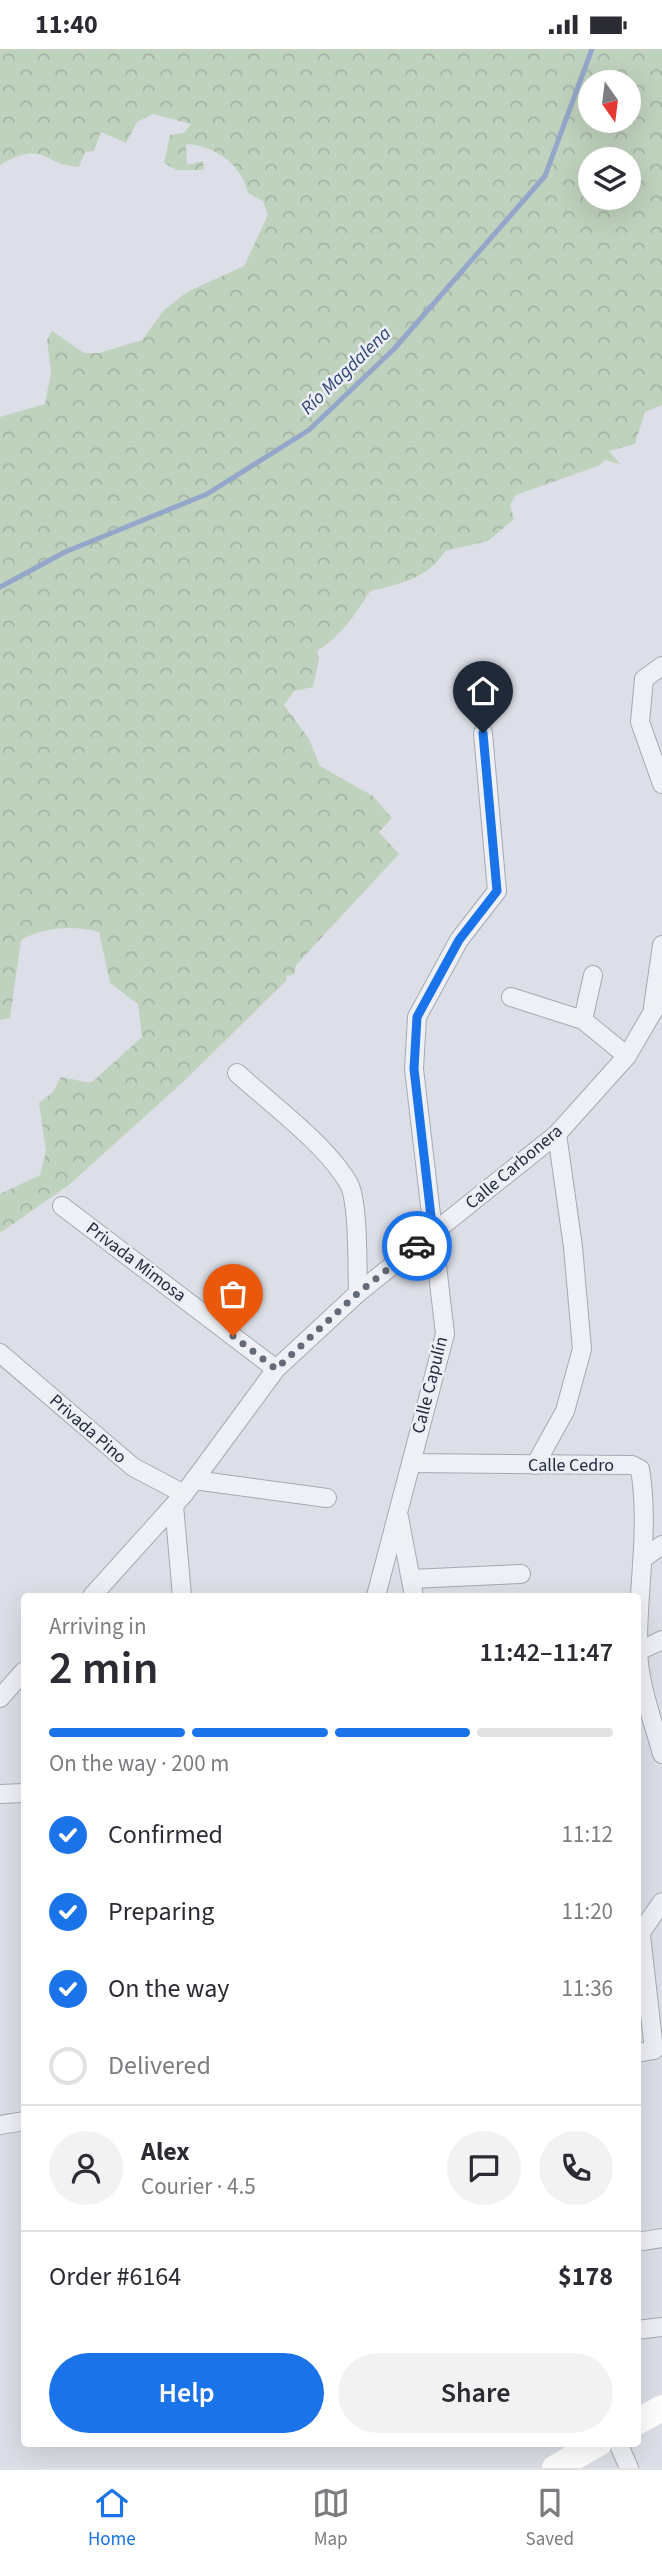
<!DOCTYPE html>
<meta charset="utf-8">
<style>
body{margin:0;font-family:"Source Sans 3",sans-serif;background:#f2f2f3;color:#2b2b33;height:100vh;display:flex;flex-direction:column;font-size:26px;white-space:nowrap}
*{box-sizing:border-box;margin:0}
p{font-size:23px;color:#7c7c81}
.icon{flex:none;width:38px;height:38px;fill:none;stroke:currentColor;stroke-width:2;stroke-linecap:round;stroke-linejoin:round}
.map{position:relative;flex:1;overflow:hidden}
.panel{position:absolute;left:21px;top:1544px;width:620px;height:854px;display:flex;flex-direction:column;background:#fff;border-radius:7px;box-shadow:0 7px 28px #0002}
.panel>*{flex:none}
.needle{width:46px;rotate:166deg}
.controls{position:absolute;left:578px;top:21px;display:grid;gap:14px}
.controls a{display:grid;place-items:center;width:63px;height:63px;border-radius:50%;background:#fff;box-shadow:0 7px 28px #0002;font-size:35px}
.pin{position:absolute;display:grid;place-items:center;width:60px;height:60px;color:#fff;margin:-72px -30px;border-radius:50% 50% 50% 0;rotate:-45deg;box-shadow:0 0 7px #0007}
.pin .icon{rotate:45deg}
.courier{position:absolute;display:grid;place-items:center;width:70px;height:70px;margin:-35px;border:5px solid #1a73e8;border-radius:50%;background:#fff;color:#222;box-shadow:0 2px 9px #0007}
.summary em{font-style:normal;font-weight:600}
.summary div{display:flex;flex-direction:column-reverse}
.summary{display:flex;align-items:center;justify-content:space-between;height:119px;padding:0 28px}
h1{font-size:46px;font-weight:600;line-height:52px}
.bar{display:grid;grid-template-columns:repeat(4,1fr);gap:10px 7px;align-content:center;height:84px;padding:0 28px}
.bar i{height:9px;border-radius:5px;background:#e1e1e2}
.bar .on{background:#1a73e8}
.bar p{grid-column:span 4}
.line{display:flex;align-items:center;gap:18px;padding:0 28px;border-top:2px solid #e1e1e2}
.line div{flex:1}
.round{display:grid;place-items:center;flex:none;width:74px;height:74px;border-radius:37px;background:#f2f2f3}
ol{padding:0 28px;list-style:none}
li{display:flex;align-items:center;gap:21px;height:77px}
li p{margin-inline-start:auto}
li .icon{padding:7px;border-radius:50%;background:#1a73e8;color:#fff;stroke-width:4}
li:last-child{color:#7c7c81}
li i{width:38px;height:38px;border:4px solid #e1e1e2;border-radius:50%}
.cta{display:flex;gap:14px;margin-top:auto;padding:14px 28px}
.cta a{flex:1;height:80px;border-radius:42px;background:#1a73e8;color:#fff;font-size:28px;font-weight:600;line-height:80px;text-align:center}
.cta a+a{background:#f2f2f3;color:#2b2b33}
.status{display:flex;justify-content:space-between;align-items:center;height:49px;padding:0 35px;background:#fff;direction:ltr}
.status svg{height:19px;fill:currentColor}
.tab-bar{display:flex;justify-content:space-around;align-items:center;height:98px;border-top:2px solid #e1e1e2;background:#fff;font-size:19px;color:#7c7c81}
.tab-bar a{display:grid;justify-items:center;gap:4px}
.tab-bar .on{color:#1a73e8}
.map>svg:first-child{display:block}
</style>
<div class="status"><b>11:40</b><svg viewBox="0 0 49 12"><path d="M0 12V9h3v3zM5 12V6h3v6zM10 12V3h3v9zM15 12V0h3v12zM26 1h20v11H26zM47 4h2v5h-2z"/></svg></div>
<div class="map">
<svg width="662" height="2419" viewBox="0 0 662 2419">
<defs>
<pattern id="forest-crowns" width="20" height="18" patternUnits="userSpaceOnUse" patternTransform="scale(1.75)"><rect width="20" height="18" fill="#bfd2bd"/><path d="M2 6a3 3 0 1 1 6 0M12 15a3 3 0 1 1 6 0" fill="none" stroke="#a4b4a4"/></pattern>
</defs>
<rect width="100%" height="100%" fill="#dcdfe7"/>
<!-- forest -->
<path fill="url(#forest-crowns)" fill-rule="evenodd" d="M 0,0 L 662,0 L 662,356 L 645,363 L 635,395 L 609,402 L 620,415 L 605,411 L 598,417 L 516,446 L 510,456 L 514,470 L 488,492 L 445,502 C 429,529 398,536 370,542 C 356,565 340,588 317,602 L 319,610 L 313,638 L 294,642 L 284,656 L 309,690 L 320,717 L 373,747 L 392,769 L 379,783 L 399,805 L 296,916 L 294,925 L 286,927 L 287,931 L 184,1032 L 70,1135 L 0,1184 L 0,1145 L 40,1126 L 46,1102 L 39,1054 L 53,1043 L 61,1028 L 91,1034 L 142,988 L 138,955 L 110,934 L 99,883 C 74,876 44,878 21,891 L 10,969 L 0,971 L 0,368 L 45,355 L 51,323 L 47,291 L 52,282 L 84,304 L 99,304 L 142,291 L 164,261 L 187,243 L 244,217 L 268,166 L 263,152 L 248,144 C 242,116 216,97 186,95 L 187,116 L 203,112 L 204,121 L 177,121 L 164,114 L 170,86 L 184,84 L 191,75 L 153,65 L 137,73 L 126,94 L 101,83 L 94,102 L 85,103 L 79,118 C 40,115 45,90 0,116 ZM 590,33 L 628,33 L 628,72 L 590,72 ZM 590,110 L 628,110 L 628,149 L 590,149 Z"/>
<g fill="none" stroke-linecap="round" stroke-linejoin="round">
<!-- stream -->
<polyline stroke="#94a7ca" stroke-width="5" points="0,538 65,503 207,445 309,381 394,300 545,127 592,0"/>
<defs>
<g id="minor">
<polyline points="662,617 644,630 640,673 662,735"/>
<polyline points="511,948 583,971 627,1007"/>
<polyline points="653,958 662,896"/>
<polyline points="583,971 593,926"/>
<path d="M 237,1024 C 271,1055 326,1095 349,1135 C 359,1155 357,1220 358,1244"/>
<polyline points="62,1157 276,1320"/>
<polyline points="0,1304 133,1418 184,1445"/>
<path d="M 411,1414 L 632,1416 L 640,1420 C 650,1480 637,1541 638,1601 C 639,1636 653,1672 662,1705"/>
<polyline points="535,1416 565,1362 582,1300 573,1198 557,1085"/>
<polyline points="194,1431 327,1449"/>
<polyline points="174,1456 182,1547"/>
<polyline points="399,1468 414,1547"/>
<polyline points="644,1509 662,1496"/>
<polyline points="411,1530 521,1525"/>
<polyline points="92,1547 184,1445 276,1320 358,1244 557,1085 627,1007 662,947"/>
<polyline points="376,1547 445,1285 414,1020 417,968 459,891 497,842 483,684"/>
<polyline points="637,1603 662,1591"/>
<polyline points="0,1649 24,1622"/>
<polyline points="0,1745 24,1744"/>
<polyline points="637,1889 662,1853"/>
<polyline points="637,2004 654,2001 641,1886"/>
<polyline points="0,2076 24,2072"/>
<polyline points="637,2193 662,2189"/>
<polyline points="637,2281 662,2278"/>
<polyline points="618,2394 629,2419"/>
</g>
</defs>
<!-- minor casing -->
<use href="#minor" stroke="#a5a9b4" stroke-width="20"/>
<!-- minor -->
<use href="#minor" stroke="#eff0f5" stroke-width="18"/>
<!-- secondary -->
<g stroke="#fff" stroke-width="26">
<polyline points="637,2373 662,2359"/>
<polyline points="555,2419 599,2394"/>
</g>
</g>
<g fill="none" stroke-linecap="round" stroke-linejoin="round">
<!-- done -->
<polyline stroke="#656a79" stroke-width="7" stroke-dasharray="0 12.6" points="233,1287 276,1320 358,1244 417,1197"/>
<!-- route -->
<polyline stroke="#1a73e8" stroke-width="9" points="417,1197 433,1185 414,1020 417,968 459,891 497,842 483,684"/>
</g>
<g text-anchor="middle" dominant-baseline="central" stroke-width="5" stroke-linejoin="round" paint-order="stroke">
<!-- street labels -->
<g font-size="18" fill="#252b3e" stroke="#ebeef5">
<text transform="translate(514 1118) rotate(-40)">Calle Carbonera</text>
<text transform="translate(136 1213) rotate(37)">Privada Mimosa</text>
<text transform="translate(430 1336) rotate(-76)">Calle Capulín</text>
<text transform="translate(88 1380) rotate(41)">Privada Pino</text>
<text x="571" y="1416">Calle Cedro</text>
</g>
<!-- water labels -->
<g font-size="19" font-style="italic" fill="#2d4474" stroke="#ebeef5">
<text transform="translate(346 322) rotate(-44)">Río Magdalena</text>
</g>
</g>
</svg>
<div class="controls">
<a><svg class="needle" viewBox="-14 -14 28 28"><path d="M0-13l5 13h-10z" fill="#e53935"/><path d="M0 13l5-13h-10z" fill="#7c7c81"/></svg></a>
<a><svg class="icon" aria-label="layers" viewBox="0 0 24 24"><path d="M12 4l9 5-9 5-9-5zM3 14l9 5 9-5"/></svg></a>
</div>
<div class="pin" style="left:233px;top:1287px;background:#ea580c"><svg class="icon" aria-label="bag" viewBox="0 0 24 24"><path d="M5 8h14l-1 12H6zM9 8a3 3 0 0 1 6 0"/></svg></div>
<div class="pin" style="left:483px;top:684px;background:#1f2937"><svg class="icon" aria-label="home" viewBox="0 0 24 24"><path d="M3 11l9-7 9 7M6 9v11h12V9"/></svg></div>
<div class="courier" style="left:417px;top:1197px"><svg class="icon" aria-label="car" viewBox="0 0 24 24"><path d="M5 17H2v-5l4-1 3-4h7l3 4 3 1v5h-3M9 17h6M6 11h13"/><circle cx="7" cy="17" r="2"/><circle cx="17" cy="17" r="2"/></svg></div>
<section class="panel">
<div class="summary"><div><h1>2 min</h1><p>Arriving in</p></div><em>11:42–11:47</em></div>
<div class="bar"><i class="on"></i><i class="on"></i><i class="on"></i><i></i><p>On the way · 200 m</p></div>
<ol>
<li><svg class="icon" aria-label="check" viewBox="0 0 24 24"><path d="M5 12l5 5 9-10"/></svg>Confirmed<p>11:12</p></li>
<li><svg class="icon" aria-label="check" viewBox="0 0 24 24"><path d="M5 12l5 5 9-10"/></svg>Preparing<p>11:20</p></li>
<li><svg class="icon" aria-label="check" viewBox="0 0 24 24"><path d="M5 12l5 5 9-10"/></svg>On the way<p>11:36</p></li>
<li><i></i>Delivered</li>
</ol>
<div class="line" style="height:126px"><a class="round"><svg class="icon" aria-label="person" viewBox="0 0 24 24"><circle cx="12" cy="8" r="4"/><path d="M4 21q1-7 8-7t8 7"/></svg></a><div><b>Alex</b><p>Courier · 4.5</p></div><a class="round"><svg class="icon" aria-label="chat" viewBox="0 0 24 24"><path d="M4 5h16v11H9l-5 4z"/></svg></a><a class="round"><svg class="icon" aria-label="phone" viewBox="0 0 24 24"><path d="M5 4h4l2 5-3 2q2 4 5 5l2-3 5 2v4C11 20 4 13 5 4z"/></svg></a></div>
<div class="line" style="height:91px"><div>Order #6164</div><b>$178</b></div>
<div class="cta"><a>Help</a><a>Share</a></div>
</section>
</div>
<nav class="tab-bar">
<a class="on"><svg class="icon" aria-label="home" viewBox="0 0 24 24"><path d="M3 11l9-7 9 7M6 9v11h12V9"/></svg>Home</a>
<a><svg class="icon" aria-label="map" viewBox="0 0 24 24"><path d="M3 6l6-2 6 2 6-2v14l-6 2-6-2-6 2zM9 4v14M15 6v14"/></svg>Map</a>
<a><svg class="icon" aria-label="saved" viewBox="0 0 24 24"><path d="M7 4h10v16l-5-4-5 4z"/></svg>Saved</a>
</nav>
